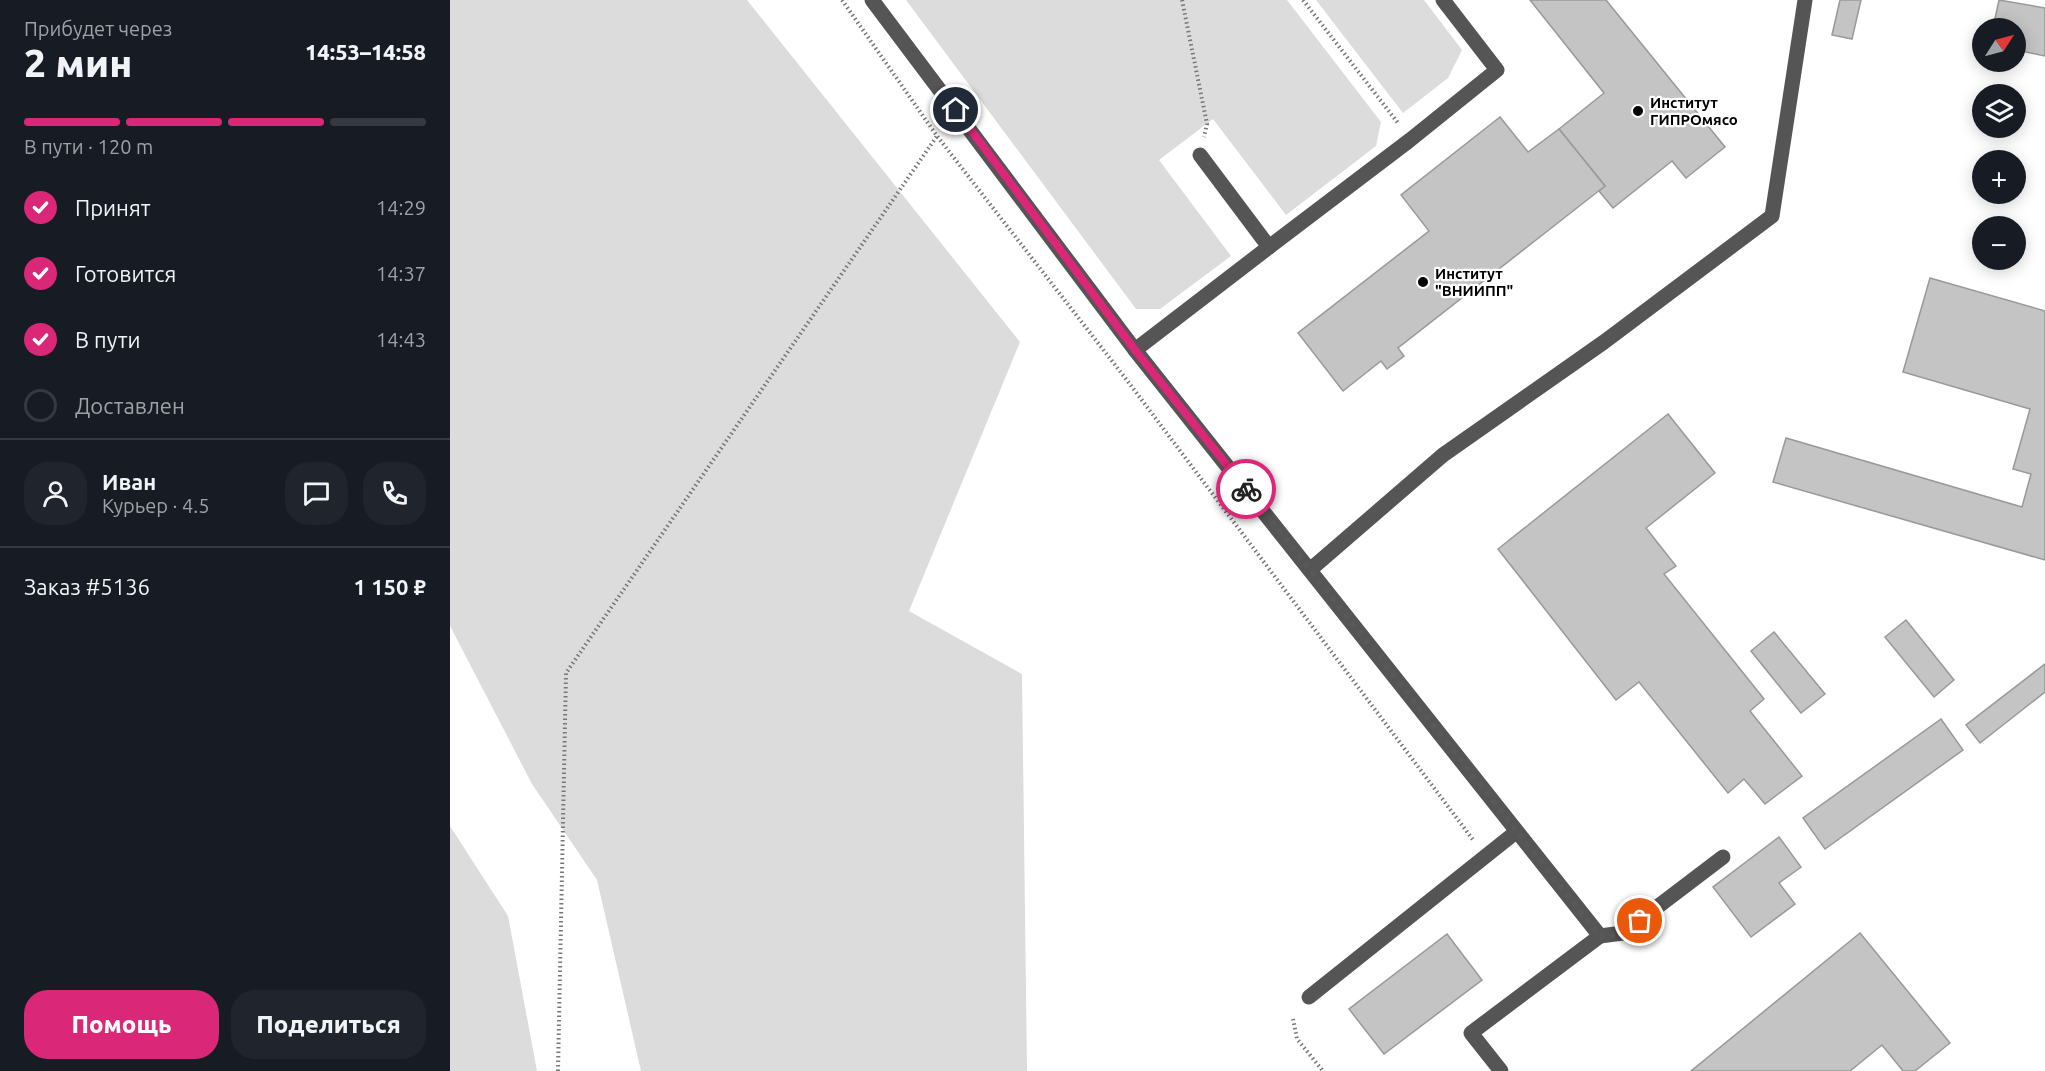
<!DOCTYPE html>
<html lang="ru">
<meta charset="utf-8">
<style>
body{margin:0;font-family:Ubuntu,sans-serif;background:#20242c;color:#f1f3f6;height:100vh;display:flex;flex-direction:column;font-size:22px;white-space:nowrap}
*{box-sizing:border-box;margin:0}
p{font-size:20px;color:#9ea1a6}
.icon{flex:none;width:33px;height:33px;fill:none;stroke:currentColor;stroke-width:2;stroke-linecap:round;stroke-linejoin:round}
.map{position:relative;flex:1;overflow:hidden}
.sheet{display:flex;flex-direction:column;background:#171b24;width:450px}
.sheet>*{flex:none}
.needle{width:39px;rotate:54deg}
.fabs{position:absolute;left:1522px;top:18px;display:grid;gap:12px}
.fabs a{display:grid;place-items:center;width:54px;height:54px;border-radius:50%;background:#171b24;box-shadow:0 3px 15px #0003;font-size:30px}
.pin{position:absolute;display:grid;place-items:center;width:51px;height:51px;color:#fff;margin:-26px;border:3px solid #fff;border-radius:50%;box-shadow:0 2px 6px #0007}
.courier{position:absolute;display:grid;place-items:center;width:60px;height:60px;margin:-30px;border:4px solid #db2777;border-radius:50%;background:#fff;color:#222;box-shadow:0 2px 8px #0007}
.headline em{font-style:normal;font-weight:800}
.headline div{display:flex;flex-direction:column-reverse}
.headline{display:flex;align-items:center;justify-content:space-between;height:102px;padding:0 24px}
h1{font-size:39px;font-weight:800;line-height:45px}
.bar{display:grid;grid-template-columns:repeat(4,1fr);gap:9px 6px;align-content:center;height:72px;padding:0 24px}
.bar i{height:8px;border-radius:4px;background:#363941}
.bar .current{background:#db2777}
.bar p{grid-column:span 4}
.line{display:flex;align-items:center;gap:15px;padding:0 24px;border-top:2px solid #363941}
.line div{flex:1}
.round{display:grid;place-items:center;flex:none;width:63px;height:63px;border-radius:24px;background:#20242c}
ol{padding:0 24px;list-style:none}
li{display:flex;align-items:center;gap:18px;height:66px}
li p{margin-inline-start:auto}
li .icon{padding:6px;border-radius:50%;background:#db2777;color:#fff;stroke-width:4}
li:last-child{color:#9ea1a6}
li i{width:33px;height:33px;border:3px solid #363941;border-radius:50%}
.action{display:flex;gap:12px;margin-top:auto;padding:12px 24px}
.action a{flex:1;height:69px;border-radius:24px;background:#db2777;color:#fff;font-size:24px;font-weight:800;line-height:69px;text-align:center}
.action a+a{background:#20242c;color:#f1f3f6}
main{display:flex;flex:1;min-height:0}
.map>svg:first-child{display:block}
</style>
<main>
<section class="sheet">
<div class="headline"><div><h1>2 мин</h1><p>Прибудет через</p></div><em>14:53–14:58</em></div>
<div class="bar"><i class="current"></i><i class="current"></i><i class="current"></i><i></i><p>В пути · 120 m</p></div>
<ol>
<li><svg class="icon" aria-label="check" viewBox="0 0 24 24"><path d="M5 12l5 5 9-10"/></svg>Принят<p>14:29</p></li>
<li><svg class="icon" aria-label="check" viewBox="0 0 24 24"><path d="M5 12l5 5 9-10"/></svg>Готовится<p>14:37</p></li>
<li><svg class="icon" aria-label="check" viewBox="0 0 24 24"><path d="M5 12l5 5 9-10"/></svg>В пути<p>14:43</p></li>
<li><i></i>Доставлен</li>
</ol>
<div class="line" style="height:108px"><a class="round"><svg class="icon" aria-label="person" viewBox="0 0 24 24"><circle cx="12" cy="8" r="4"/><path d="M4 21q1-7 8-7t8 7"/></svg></a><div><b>Иван</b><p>Курьер · 4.5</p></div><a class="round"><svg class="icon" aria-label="chat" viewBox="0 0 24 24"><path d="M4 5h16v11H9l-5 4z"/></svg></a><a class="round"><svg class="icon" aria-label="phone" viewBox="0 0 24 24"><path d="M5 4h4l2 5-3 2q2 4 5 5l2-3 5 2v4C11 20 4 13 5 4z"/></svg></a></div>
<div class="line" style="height:78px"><div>Заказ #5136</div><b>1 150 ₽</b></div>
<div class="action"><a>Помощь</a><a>Поделиться</a></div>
</section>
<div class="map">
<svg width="1595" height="1071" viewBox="0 0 1595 1071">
<rect width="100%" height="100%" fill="#fff"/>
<!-- green -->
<g fill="#dcdcdc">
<polygon points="0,0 297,0 570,342 459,611 572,674 577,1071 191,1071 147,880 82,784 0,626"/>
<polygon points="456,0 837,0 931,122 926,146 836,215 763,119 709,160 781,256 710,309 686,309"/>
<polygon points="866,0 974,0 1012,50 998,78 953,113"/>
<polygon points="0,826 58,916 87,1071 0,1071"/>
</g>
<!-- building -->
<g fill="#c4c4c4" stroke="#999" stroke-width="1.5">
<polygon points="1080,0 1156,0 1275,147 1236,178 1222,161 1163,208 1149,191 1155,186 1109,129 1154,93"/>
<polygon points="1390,0 1411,0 1402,39 1382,35"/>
<polygon points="1549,0 1595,8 1595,56 1566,50 1566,28 1543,28"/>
<polygon points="1050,117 1078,152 1109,129 1155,186 948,348 954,356 937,369 931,361 893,391 848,333 979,231 951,195"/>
<polygon points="1480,278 1595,311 1595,560 1323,482 1336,438 1572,507 1581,474 1563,469 1580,409 1453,372"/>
<polygon points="1218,414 1265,473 1196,528 1226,566 1214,574 1314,699 1300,711 1352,776 1315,804 1294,779 1278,793 1189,682 1166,700 1048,549"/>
<polygon points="1456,620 1504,680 1484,697 1435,637"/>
<polygon points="1324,632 1375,694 1351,713 1301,651"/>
<polygon points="1595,664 1595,692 1530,743 1516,725"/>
<polygon points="1491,719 1513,750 1375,849 1353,818"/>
<polygon points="1329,837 1351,867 1329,883 1345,904 1301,937 1263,887"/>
<polygon points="1410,933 1500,1043 1465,1071 1453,1071 1432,1045 1400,1071 1241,1071"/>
<polygon points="997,934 1032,980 934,1054 899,1009"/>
</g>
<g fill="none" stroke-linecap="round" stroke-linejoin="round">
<!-- path -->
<g stroke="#777" stroke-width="4" stroke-dasharray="1.5 3" stroke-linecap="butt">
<polyline points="392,0 487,136 676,379 1024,841"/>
<polyline points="732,0 757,124 754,137"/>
<polyline points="853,0 948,123"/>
<polyline points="843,1019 847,1039 873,1071"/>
<polyline points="108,1071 116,673 487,136"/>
</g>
<!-- minor -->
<g stroke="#555" stroke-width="15">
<polyline points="422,0 685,350 1150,936 1021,1033 1051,1071"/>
<polyline points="819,247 960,140 1047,70 993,0"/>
<polyline points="685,350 819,247 750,155"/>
<polyline points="861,569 993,455 1154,342 1322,216 1355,0"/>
<polyline points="1150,936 1173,933 1273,857"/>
<polyline points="859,997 1066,832"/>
</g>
</g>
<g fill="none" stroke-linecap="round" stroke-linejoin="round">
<!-- done -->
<polyline stroke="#595959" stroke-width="6" stroke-dasharray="0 10.8" points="796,489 1150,936 1173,933 1190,921"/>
<!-- route -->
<polyline stroke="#db2777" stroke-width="8" points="506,110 685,350 796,489"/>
</g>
<!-- markers -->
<g fill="#000" stroke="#fff" stroke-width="2">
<circle cx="1188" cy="111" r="6"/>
<circle cx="973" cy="282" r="6"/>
</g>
<g text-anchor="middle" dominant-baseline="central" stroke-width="4.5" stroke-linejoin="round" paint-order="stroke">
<!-- poi labels -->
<g font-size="15" font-weight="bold" fill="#000" stroke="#fff" text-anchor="start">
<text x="1200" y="102">Институт<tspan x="1200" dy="17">ГИПРОмясо</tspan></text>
<text x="985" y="273">Институт<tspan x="985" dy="17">"ВНИИПП"</tspan></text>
</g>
</g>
</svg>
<div class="fabs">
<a><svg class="needle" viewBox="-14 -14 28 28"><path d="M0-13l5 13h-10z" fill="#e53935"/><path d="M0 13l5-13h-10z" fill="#9ea1a6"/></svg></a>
<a><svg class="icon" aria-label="layers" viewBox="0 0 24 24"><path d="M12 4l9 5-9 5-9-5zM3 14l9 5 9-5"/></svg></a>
<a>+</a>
<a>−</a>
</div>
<div class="pin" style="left:1190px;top:921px;background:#ea580c"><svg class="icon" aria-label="bag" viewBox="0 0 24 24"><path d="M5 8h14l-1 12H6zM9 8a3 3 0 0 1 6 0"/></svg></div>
<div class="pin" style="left:506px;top:110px;background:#1f2937"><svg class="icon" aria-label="home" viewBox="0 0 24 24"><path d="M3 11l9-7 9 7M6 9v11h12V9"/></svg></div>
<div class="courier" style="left:796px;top:489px"><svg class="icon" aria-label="bike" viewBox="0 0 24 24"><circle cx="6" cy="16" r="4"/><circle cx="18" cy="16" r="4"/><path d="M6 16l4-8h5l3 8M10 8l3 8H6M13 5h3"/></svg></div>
</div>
</main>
